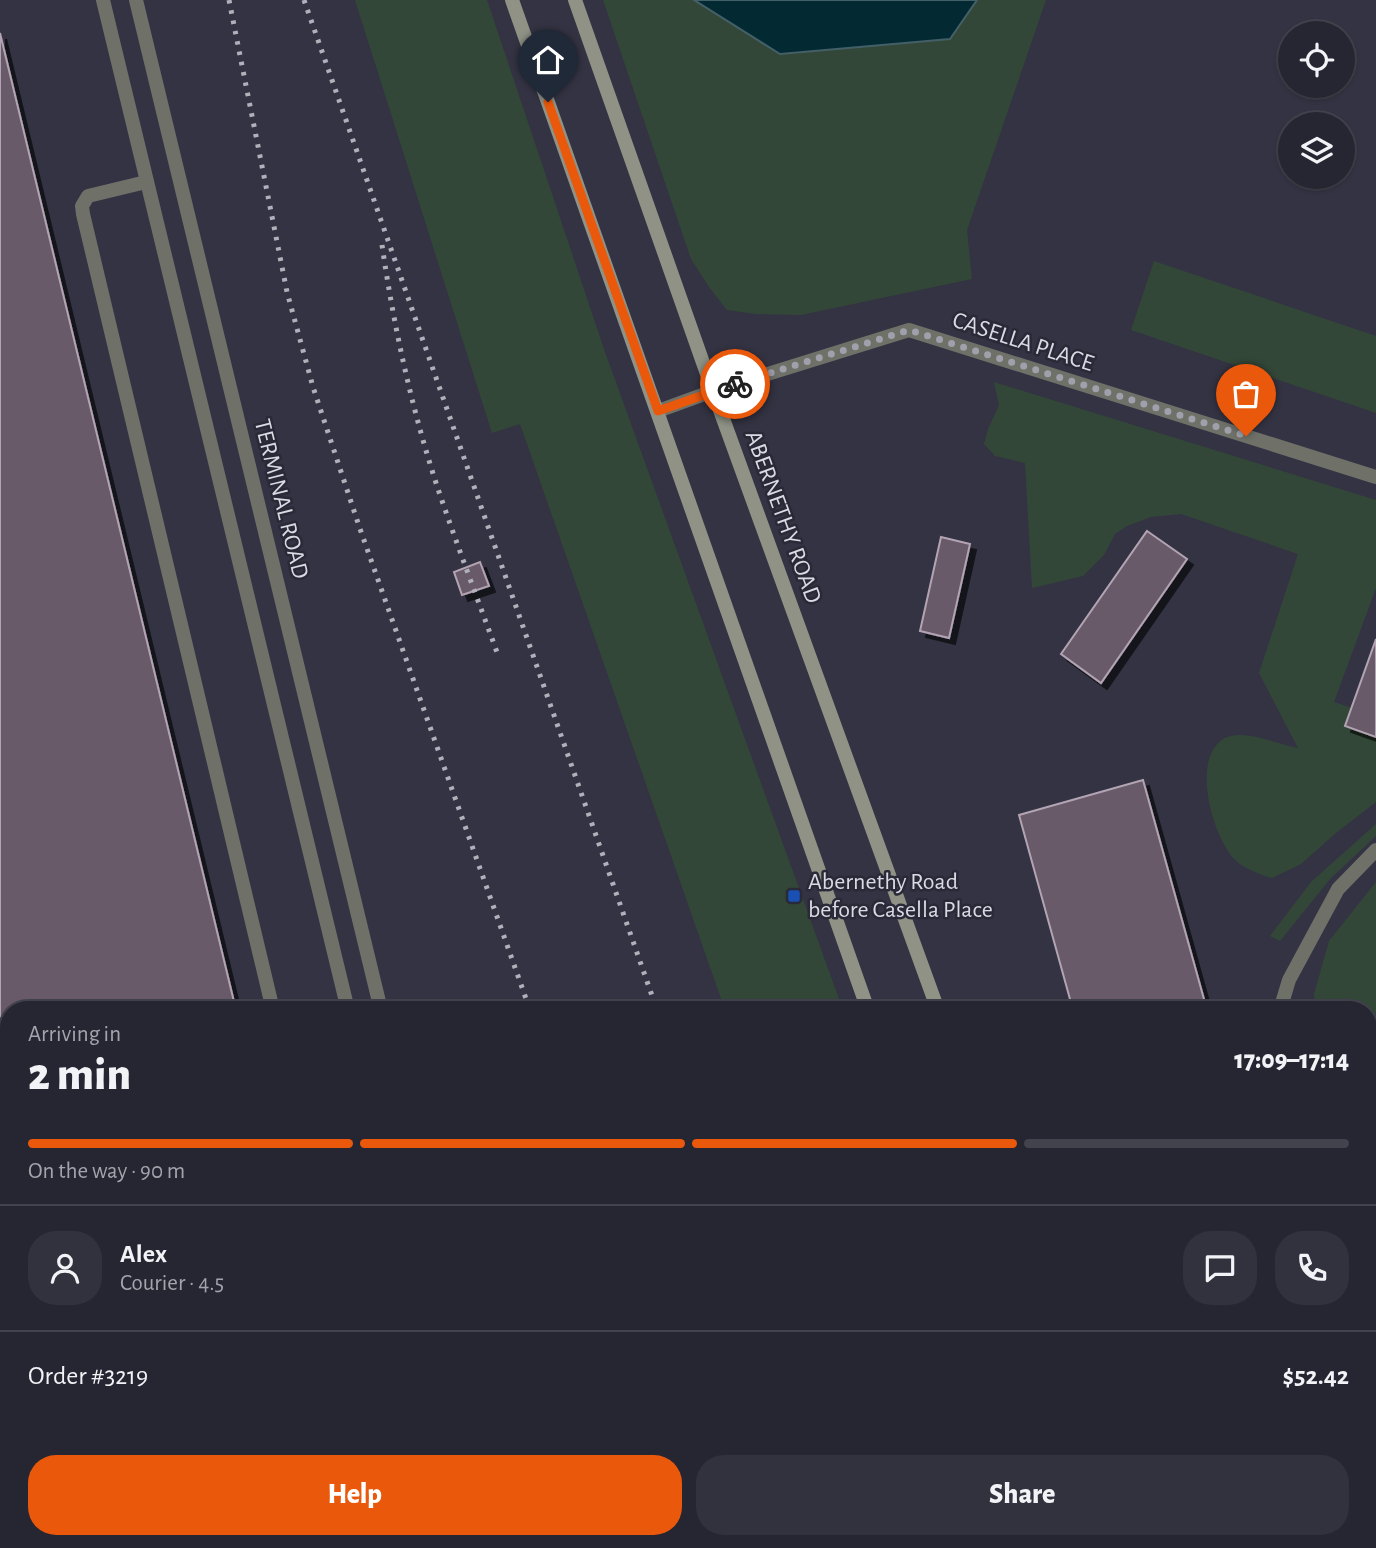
<!DOCTYPE html>
<meta charset="utf-8">
<style>
body{margin:0;font-family:"Alegreya Sans",sans-serif;background:#32323e;color:#f1f3f6;height:100vh;display:flex;flex-direction:column;font-size:26px;white-space:nowrap}
*{box-sizing:border-box;margin:0}
p{font-size:23px;color:#a4a5ac}
.icon{flex:none;width:38px;height:38px;fill:none;stroke:currentColor;stroke-width:2;stroke-linecap:round;stroke-linejoin:round}
.map{position:relative;flex:1;overflow:hidden}
.drawer{position:absolute;left:0px;top:1001px;width:1377px;height:548px;display:flex;flex-direction:column;background:#262632;border-radius:28px 28px 0 0;box-shadow:0 2px 5px #0004,0 0 0 2px #42434d}
.drawer>*{flex:none}
.controls{position:absolute;left:1278px;top:21px;display:grid;gap:14px}
.controls a{display:grid;place-items:center;width:77px;height:77px;border-radius:50%;background:#262632;box-shadow:0 2px 5px #0004,0 0 0 2px #42434d;font-size:35px}
.pin{position:absolute;display:grid;place-items:center;width:60px;height:60px;color:#fff;margin:-72px -30px;border-radius:50% 50% 50% 0;rotate:-45deg;box-shadow:0 0 7px #0007}
.pin .icon{rotate:45deg}
.courier{position:absolute;display:grid;place-items:center;width:70px;height:70px;margin:-35px;border:5px solid #ea580c;border-radius:50%;background:#fff;color:#222;box-shadow:0 2px 9px #0007}
.head em{font-style:normal;font-weight:800}
.head div{display:flex;flex-direction:column-reverse}
.head{display:flex;align-items:center;justify-content:space-between;height:119px;padding:0 28px}
h1{font-size:46px;font-weight:800;line-height:52px}
.bar{display:grid;grid-template-columns:repeat(4,1fr);gap:10px 7px;align-content:center;height:84px;padding:0 28px}
.bar i{height:9px;border-radius:5px;background:#42434d}
.bar .active{background:#ea580c}
.bar p{grid-column:span 4}
.line{display:flex;align-items:center;gap:18px;padding:0 28px;border-top:2px solid #42434d}
.line div{flex:1}
.round{display:grid;place-items:center;flex:none;width:74px;height:74px;border-radius:28px;background:#32323e}
.button{display:flex;gap:14px;margin-top:auto;padding:14px 28px}
.button a{flex:1;height:80px;border-radius:28px;background:#ea580c;color:#fff;font-size:28px;font-weight:800;line-height:80px;text-align:center}
.button a+a{background:#32323e;color:#f1f3f6}
.map>svg:first-child{display:block}
</style>
<div class="map">
<svg width="1376" height="1548" viewBox="0 0 1376 1548">
<defs>
<filter id="shadow"><feDropShadow dx="6" dy="6" stdDeviation="0" flood-color="#0009"/></filter>
</defs>
<rect width="100%" height="100%" fill="#333343"/>
<!-- green -->
<g fill="#334738">
<polygon points="355,0 487,0 605,352 843,1010 725,1010 520,424 492,433"/>
<polygon points="603,0 1046,0 967,230 972,279 801,315 756,314 727,310 709,287 691,259"/>
<polygon points="1154,261 1376,336 1376,413 1131,330"/>
<path d="M 994,382 L 1376,500 L 1376,588 L 1334,702 L 1376,716 L 1376,802 L 1336,833 L 1301,864 L 1272,878 C 1259,874 1244,869 1234,859 C 1212,835 1190,757 1225,738 C 1243,728 1280,745 1298,748 L 1259,673 L 1298,554 L 1181,514 L 1151,517 L 1127,526 L 1115,534 L 1104,555 L 1083,576 L 1032,588 L 1025,463 L 995,456 L 984,444 L 988,429 L 999,405 Z"/>
<polygon points="1376,824 1376,836 1330,879 1280,941 1270,936 1311,882"/>
<polygon points="1376,882 1376,1163 1369,1165 1368,1010 1316,1010 1314,994 1329,941"/>
<polygon points="917,1540 1029,1540 1031,1548 920,1548"/>
</g>
<!-- water -->
<polygon fill="#032a32" stroke="#435f67" stroke-width="2" points="694,0 977,0 950,39 780,54"/>
<!-- building -->
<g fill="#685a68" stroke="#b3a4b3" stroke-width="2" filter="url(#shadow)">
<polygon points="0,33 236,1010 9,1010 9,1157 0,1159"/>
<polygon points="1147,531 1187,559 1101,683 1061,654"/>
<polygon points="941,537 970,544 949,638 920,631"/>
<polygon points="480,562 489,586 462,595 454,572"/>
<polygon points="1376,639 1376,737 1345,726"/>
<polygon points="1143,780 1207,1010 1073,1010 1019,815"/>
<polygon points="9,1157 9,1340 0,1342 0,1159"/>
<polygon points="9,1340 9,1394 0,1396 0,1342"/>
</g>
<g fill="none" stroke-linecap="round" stroke-linejoin="round">
<!-- lane -->
<g stroke="#6f7169" stroke-width="14">
<polyline points="146,182 88,196 82,206 83,214 273,1010"/>
<polyline points="1280,1010 1289,980 1338,889 1376,850"/>
<polyline points="0,1290 9,1288"/>
</g>
<!-- street -->
<g stroke="#6f7169" stroke-width="14">
<polyline points="103,0 348,1010"/>
<polyline points="136,0 381,1010"/>
<polyline points="658,411 713,391 909,330 1376,477"/>
<polyline points="355,1548 358,1540"/>
<polyline points="390,1548 393,1540"/>
</g>
<!-- secondary -->
<g stroke="#8f9285" stroke-width="14">
<polyline points="512,0 868,1010"/>
<polyline points="575,0 713,391 938,1010"/>
<polyline points="1055,1540 1058,1548"/>
<polyline points="1127,1540 1130,1548"/>
</g>
<!-- rail -->
<g stroke="#b0b1bb" stroke-width="5" stroke-dasharray="3.5 7" stroke-linecap="butt">
<polyline points="229,0 287,292 313,387 359,526 530,1010"/>
<polyline points="304,0 657,1010"/>
<path d="M 382,245 C 394,328 412,410 438,489 C 457,545 478,600 498,655"/>
<polyline points="716,1540 719,1548"/>
<polyline points="843,1540 846,1548"/>
</g>
</g>
<g fill="none" stroke-linecap="round" stroke-linejoin="round">
<!-- done -->
<polyline stroke="#9fa0ab" stroke-width="7" stroke-dasharray="0 12.6" points="735,384 909,330 1246,436"/>
<!-- route -->
<polyline stroke="#ea580c" stroke-width="9" points="548,102 658,411 735,384"/>
</g>
<!-- markers -->
<rect fill="#1a4fb4" stroke="#292938" stroke-width="2.5" x="787" y="889" width="14" height="14" rx="3.5"/>
<g text-anchor="middle" dominant-baseline="central" stroke-width="5" stroke-linejoin="round" paint-order="stroke">
<!-- street labels -->
<g font-size="24" fill="#d9dae3" stroke="#292938">
<text transform="translate(1023 342) rotate(18)">CASELLA PLACE</text>
<text transform="translate(281 499) rotate(76)">TERMINAL ROAD</text>
<text transform="translate(783 517) rotate(70)">ABERNETHY ROAD</text>
</g>
<!-- poi labels -->
<g font-size="24" fill="#d9dae3" stroke="#292938" text-anchor="start">
<text x="808" y="882">Abernethy Road<tspan x="808" dy="28">before Casella Place</tspan></text>
</g>
</g>
</svg>
<div class="controls">
<a><svg class="icon" aria-label="locate" viewBox="0 0 24 24"><circle cx="12" cy="12" r="6"/><path d="M12 2v4M12 18v4M2 12h4M18 12h4"/></svg></a>
<a><svg class="icon" aria-label="layers" viewBox="0 0 24 24"><path d="M12 4l9 5-9 5-9-5zM3 14l9 5 9-5"/></svg></a>
</div>
<div class="pin" style="left:1246px;top:436px;background:#ea580c"><svg class="icon" aria-label="bag" viewBox="0 0 24 24"><path d="M5 8h14l-1 12H6zM9 8a3 3 0 0 1 6 0"/></svg></div>
<div class="pin" style="left:548px;top:102px;background:#1f2937"><svg class="icon" aria-label="home" viewBox="0 0 24 24"><path d="M3 11l9-7 9 7M6 9v11h12V9"/></svg></div>
<div class="courier" style="left:735px;top:384px"><svg class="icon" aria-label="bike" viewBox="0 0 24 24"><circle cx="6" cy="16" r="4"/><circle cx="18" cy="16" r="4"/><path d="M6 16l4-8h5l3 8M10 8l3 8H6M13 5h3"/></svg></div>
<section class="drawer">
<div class="head"><div><h1>2 min</h1><p>Arriving in</p></div><em>17:09–17:14</em></div>
<div class="bar"><i class="active"></i><i class="active"></i><i class="active"></i><i></i><p>On the way · 90 m</p></div>
<div class="line" style="height:126px"><a class="round"><svg class="icon" aria-label="person" viewBox="0 0 24 24"><circle cx="12" cy="8" r="4"/><path d="M4 21q1-7 8-7t8 7"/></svg></a><div><b>Alex</b><p>Courier · 4.5</p></div><a class="round"><svg class="icon" aria-label="chat" viewBox="0 0 24 24"><path d="M4 5h16v11H9l-5 4z"/></svg></a><a class="round"><svg class="icon" aria-label="phone" viewBox="0 0 24 24"><path d="M5 4h4l2 5-3 2q2 4 5 5l2-3 5 2v4C11 20 4 13 5 4z"/></svg></a></div>
<div class="line" style="height:91px"><div>Order #3219</div><b>$52.42</b></div>
<div class="button"><a>Help</a><a>Share</a></div>
</section>
</div>
